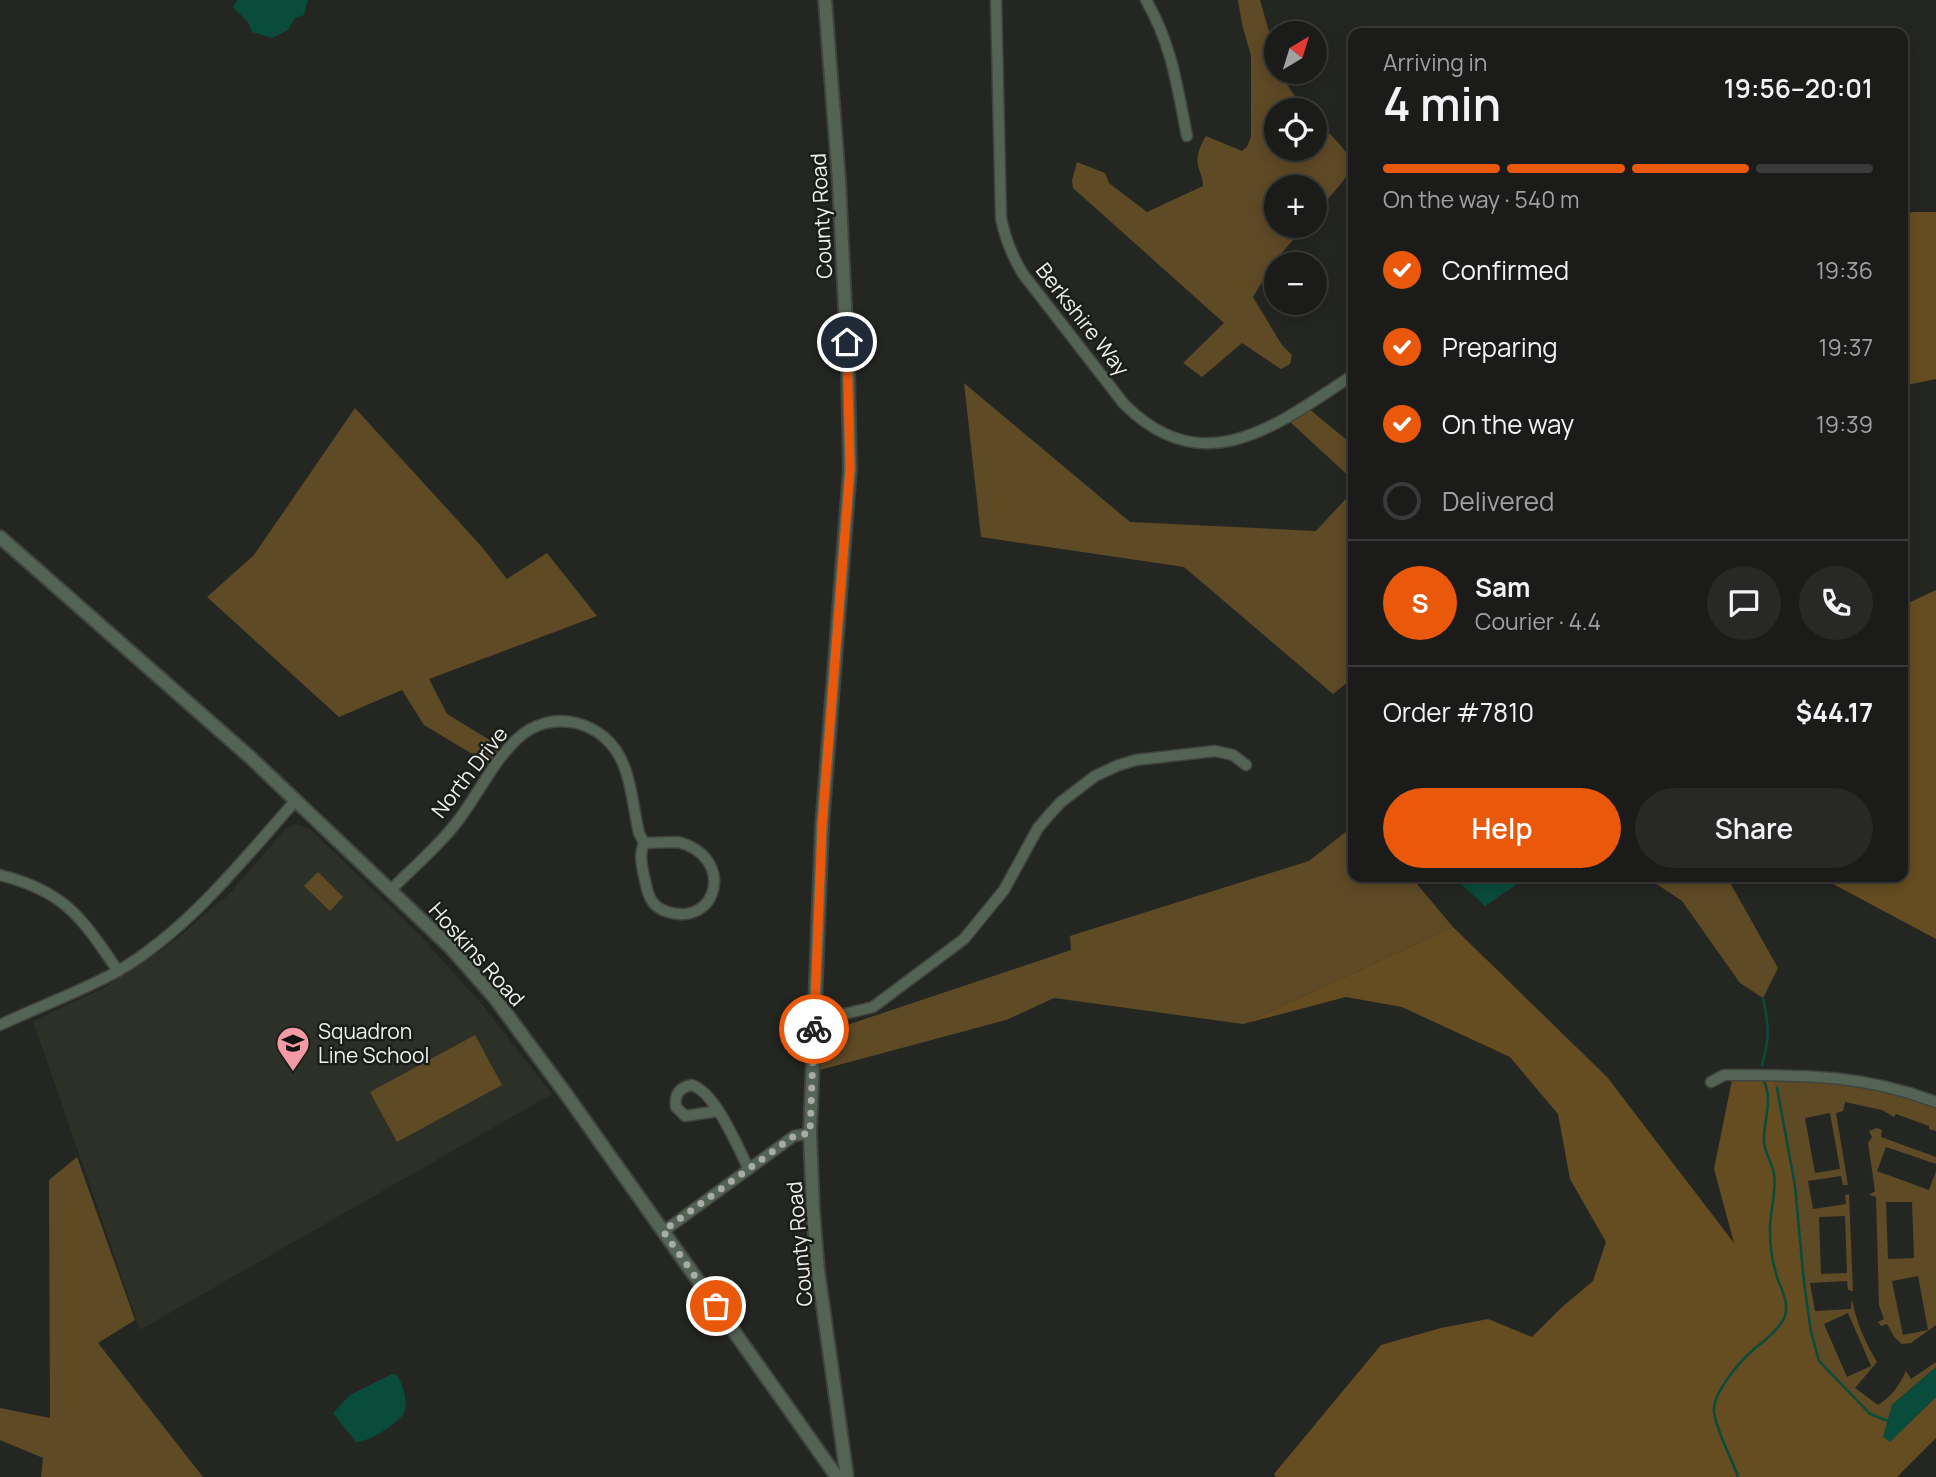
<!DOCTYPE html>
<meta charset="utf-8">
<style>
body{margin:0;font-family:Manrope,sans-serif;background:#282927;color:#f1f3f6;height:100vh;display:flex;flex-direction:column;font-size:26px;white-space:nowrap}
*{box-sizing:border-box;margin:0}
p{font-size:23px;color:#a0a1a2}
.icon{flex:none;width:38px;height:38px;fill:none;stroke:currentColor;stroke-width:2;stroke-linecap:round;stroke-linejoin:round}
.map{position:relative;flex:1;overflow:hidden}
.sheet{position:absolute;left:1348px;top:28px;width:560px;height:854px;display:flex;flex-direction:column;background:#1b1c1a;border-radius:14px;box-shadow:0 4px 18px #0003,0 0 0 2px #393a39}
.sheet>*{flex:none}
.needle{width:46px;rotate:38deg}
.tools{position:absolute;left:1264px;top:21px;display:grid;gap:14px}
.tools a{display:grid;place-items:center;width:63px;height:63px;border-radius:50%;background:#1b1c1a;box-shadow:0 4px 18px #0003,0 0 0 2px #393a39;font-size:35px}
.pin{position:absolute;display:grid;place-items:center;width:60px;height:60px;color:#fff;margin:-30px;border:4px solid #fff;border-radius:50%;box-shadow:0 2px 7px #0007}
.courier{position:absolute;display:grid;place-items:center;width:70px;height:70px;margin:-35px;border:5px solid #ea580c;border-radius:50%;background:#fff;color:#222;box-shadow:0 2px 9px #0007}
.headline em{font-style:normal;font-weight:600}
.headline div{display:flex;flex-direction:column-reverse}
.headline{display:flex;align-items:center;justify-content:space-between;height:119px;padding:0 35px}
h1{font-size:46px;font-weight:600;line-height:52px}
.bar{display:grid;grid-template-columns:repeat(4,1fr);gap:10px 7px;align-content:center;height:84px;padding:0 35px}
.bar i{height:9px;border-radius:5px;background:#393a39}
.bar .on{background:#ea580c}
.bar p{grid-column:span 4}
.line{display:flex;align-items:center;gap:18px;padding:0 35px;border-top:2px solid #393a39}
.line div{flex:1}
.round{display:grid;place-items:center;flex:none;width:74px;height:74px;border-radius:37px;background:#282927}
ol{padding:0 35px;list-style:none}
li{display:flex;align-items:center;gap:21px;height:77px}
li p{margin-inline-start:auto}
li .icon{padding:7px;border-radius:50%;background:#ea580c;color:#fff;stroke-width:4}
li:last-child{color:#a0a1a2}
li i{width:38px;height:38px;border:4px solid #393a39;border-radius:50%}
.action{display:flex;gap:14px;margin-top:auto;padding:14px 35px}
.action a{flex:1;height:80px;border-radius:42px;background:#ea580c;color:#fff;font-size:28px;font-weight:600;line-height:80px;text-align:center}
.action a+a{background:#282927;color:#f1f3f6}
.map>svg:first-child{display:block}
</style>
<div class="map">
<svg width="1936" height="1477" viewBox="0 0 1936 1477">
<rect width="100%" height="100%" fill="#242622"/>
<!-- built -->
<polygon fill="#2c3026" points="297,824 310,829 416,931 480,1002 552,1094 140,1330 33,1021 103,988 169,945 230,893 286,828"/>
<!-- green -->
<g fill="#5f4a26" fill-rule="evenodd">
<path d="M 1238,0 L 1260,0 L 1276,56 L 1276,72 L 1282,72 L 1288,86 L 1304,110 L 1276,110 L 1276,149 L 1314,149 L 1314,119 C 1367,168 1357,164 1314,215 L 1314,187 L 1276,187 L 1276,226 L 1305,226 L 1274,262 L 1253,297 L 1282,345 L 1292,355 L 1290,364 L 1281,369 L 1242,343 L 1202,377 L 1183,363 L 1224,323 L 1073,188 L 1072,180 L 1077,162 L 1105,173 L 1109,183 L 1147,212 L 1203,186 C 1203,178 1201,176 1199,169 C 1195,158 1200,145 1206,136 L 1242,151 L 1247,147 L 1251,137 L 1251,56 L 1242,24 Z"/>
<polygon points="964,383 1130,522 1316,531 1353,491 1353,678 1333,694 1184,567 981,537"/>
<polygon points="355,408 482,547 507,579 547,553 597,616 429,679 447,714 506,750 494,767 424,725 402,690 339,717 207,597 254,555"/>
<polygon points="1309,409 1353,445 1353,480 1289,421"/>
<polygon points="1353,826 1353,877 1411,877 1453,927 1243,1024 1054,998 1006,1020 816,1071 820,1034 1071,950 1070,936 1309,861"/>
<polygon points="318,872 343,897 330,911 304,886"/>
<polygon points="1646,877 1730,877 1728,879 1778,968 1763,998 1740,983 1682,901"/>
<polygon points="475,1035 502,1085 397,1142 370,1092"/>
<path d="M 1774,1075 L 1884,1090 L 1936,1107 L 1936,1131 L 1929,1129 L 1929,1126 L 1896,1114 L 1894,1117 L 1882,1110 L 1845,1102 L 1843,1111 L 1836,1113 L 1848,1185 L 1843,1185 L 1841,1176 L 1808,1181 L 1813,1209 L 1846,1204 L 1845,1195 L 1849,1194 L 1853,1291 L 1848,1290 L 1847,1281 L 1810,1283 L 1815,1311 L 1851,1309 L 1852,1299 C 1856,1322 1865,1342 1877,1362 L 1855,1388 L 1878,1405 C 1892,1396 1899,1386 1906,1371 L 1911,1379 L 1936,1362 L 1936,1367 L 1892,1405 L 1888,1421 L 1870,1414 L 1819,1361 L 1811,1332 L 1804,1283 L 1795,1186 ZM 1830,1113 L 1840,1169 L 1815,1173 L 1805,1118 ZM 1845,1216 L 1847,1273 L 1821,1274 L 1819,1217 ZM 1848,1313 L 1871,1366 L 1847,1377 L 1824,1324 Z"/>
<path d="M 1877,1128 L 1882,1130 L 1881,1137 L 1936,1157 L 1936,1164 L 1886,1147 L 1877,1171 L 1929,1190 L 1936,1171 L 1936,1325 L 1911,1343 L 1902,1344 L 1895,1338 L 1887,1324 L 1881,1326 L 1878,1322 L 1884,1319 L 1879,1305 L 1876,1197 L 1869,1195 L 1875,1191 L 1868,1143 L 1872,1137 L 1869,1131 ZM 1886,1202 L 1912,1202 L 1914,1258 L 1888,1259 ZM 1918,1276 L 1928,1330 L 1903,1335 L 1892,1281 Z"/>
<polygon points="77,1157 135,1320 98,1343 203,1477 41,1477 43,1458 0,1440 0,1408 50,1418 49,1180"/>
</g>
<!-- forest -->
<g fill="#664d21">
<polygon points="1912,212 1936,212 1936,379 1902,386 1902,219"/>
<polygon points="1936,590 1936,939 1820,877 1902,877 1902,606"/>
<polygon points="1453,927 1607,1077 1734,1243 1714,1169 1733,1075 1774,1075 1795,1186 1803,1267 1811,1332 1819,1361 1870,1414 1888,1421 1890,1441 1936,1397 1936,1438 1897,1477 1276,1477 1274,1474 1381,1345 1441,1328 1488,1319 1532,1337 1561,1308 1593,1281 1606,1242 1570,1179 1558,1114 1510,1057 1402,1007 1346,997 1243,1024"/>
</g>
<!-- water -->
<g fill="#094c3c">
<polygon points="238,0 308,0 304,15 295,18 288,30 272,38 252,32 248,22 233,7"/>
<polygon points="1460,877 1519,877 1520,882 1485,906 1459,882"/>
<polygon points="1936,1367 1936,1397 1890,1442 1883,1437 1892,1405"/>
<path d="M 392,1374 L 397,1375 C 402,1383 409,1403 404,1413 C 397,1424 369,1442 356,1442 L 333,1413 L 350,1395 Z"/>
</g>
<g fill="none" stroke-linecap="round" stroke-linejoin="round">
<!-- stream -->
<g stroke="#094c3c" stroke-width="2.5">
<path d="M 1762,1065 C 1770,1038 1769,1025 1763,998"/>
<polyline points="1777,1088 1795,1186 1804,1283 1811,1332 1819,1361 1870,1414 1888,1421"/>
<path d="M 1738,1477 C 1731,1456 1717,1433 1714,1412 C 1712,1394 1739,1362 1753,1350 C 1764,1341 1780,1329 1785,1316 C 1789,1304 1782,1290 1778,1280 C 1773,1265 1770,1248 1770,1232 C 1769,1214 1777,1193 1774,1174 C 1772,1162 1763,1150 1764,1139 C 1764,1118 1773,1101 1764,1081"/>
</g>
<defs>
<g id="minor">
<path d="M 996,0 L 1001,218 C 1005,238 1012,256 1023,274 L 1124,404 C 1204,484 1277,425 1353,375"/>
<path d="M 1146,0 C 1172,45 1177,86 1187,136"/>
<path d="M 678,842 C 736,857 718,927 668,912 C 654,908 649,899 646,885 C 643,870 638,857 644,843 Z"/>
<path d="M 0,875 C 65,891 82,918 118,971"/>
<path d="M 390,891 C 412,868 438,847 457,822 C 477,796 493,762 516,740 C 550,706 607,720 624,766 C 632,786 634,812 639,833 L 644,843"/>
<polyline points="815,1014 844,1014 873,1007 964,939 1004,890 1038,828 1049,815 1061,802 1095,776 1119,765 1136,760 1215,751 1233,755 1246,765"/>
<path d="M 0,1025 C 38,1007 82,991 118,971 C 188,930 243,860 296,800"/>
<path d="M 1711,1082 L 1724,1075 C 1803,1075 1861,1074 1936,1102"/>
<path d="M 718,1111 L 685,1116 L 676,1107 C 674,1094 680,1087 692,1085 C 717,1094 737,1147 749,1169"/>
<polyline points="664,1231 794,1136 810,1133"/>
</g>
<g id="tertiary">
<polyline points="825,0 839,181 848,369 850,469 822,826 810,1133 813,1210 818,1271 847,1477"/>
<polyline points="0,537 251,758 451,948 494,997 566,1094 837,1477"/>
</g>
</defs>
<!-- minor casing -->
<use href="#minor" stroke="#41433f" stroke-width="13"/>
<!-- tertiary casing -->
<use href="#tertiary" stroke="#41433f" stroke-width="16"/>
<!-- minor -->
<use href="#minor" stroke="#536455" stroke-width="10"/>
<!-- tertiary -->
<use href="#tertiary" stroke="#536455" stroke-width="12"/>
</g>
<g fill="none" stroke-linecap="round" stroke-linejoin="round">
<!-- done -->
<polyline stroke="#a9aba7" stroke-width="7" stroke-dasharray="0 12.6" points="716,1306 663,1231 794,1136 810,1133 814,1029"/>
<!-- route -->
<polyline stroke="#ea580c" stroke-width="9" points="814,1029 822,826 850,469 847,342"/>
</g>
<!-- icons -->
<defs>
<symbol id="school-pin" viewBox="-11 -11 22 30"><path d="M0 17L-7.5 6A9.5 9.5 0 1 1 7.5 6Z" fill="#f39aa7" stroke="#1b1d18"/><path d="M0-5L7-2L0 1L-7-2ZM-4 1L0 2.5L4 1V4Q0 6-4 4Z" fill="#111"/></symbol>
</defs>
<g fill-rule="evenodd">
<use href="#school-pin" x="274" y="1024" width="38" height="52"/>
</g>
<g text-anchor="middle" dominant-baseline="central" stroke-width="5" stroke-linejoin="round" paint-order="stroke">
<!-- street labels -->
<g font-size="21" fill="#f0f2ee" stroke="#1b1d18">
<text transform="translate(821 216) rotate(-93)">County Road</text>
<text transform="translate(1083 319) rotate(52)">Berkshire Way</text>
<text transform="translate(469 772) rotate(-52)">North Drive</text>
<text transform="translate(477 954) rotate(48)">Hoskins Road</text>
<text transform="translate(799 1244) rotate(-95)">County Road</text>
</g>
<!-- poi labels -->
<g font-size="21" fill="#f0f2ee" stroke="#1b1d18" text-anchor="start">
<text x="318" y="1031">Squadron<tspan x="318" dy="24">Line School</tspan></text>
</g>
</g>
</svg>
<div class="tools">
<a><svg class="needle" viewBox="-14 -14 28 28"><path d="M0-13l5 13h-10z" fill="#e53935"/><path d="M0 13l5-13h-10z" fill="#a0a1a2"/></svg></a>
<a><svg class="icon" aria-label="locate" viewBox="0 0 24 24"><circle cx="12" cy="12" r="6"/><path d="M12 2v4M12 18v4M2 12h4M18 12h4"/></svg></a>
<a>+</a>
<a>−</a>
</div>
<div class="pin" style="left:716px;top:1306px;background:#ea580c"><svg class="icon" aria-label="bag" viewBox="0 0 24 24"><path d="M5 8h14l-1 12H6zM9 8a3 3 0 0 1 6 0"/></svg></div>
<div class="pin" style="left:847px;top:342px;background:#1f2937"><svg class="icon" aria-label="home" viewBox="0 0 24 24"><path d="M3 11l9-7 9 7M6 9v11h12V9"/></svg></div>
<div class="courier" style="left:814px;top:1029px"><svg class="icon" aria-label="bike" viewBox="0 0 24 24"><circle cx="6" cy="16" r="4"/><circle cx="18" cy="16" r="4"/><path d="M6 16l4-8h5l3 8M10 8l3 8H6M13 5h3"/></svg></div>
<section class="sheet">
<div class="headline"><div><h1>4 min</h1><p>Arriving in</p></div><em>19:56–20:01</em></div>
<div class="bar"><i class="on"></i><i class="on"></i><i class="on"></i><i></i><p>On the way · 540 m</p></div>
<ol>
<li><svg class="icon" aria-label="check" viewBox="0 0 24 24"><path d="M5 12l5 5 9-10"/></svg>Confirmed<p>19:36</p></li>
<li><svg class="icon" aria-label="check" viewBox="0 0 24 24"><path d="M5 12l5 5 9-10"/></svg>Preparing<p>19:37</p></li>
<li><svg class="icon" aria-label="check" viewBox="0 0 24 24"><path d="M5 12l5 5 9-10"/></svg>On the way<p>19:39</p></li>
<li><i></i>Delivered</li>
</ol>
<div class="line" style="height:126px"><b class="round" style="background:#ea580c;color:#fff">S</b><div><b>Sam</b><p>Courier · 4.4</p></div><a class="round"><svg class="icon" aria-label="chat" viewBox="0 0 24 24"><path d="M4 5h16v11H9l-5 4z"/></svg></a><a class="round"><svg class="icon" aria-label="phone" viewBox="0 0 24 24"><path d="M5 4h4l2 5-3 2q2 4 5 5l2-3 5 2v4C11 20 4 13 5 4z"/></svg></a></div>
<div class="line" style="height:91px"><div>Order #7810</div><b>$44.17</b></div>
<div class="action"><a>Help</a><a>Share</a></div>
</section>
</div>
